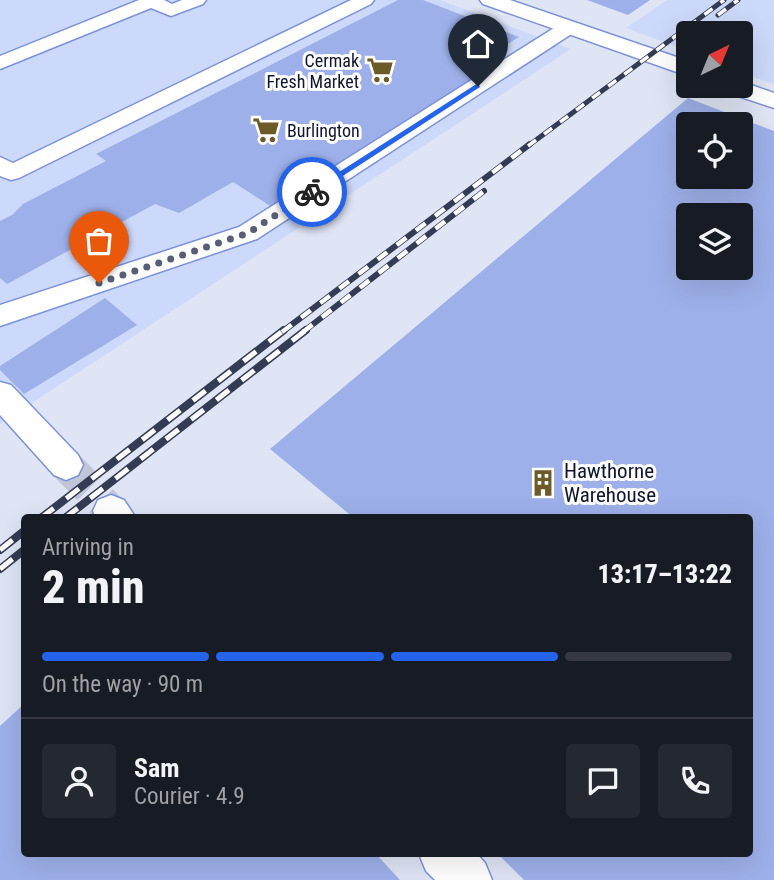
<!DOCTYPE html>
<meta charset="utf-8">
<style>
body{margin:0;font-family:"Roboto Condensed",sans-serif;background:#242831;color:#f1f3f6;height:100vh;display:flex;flex-direction:column;font-size:26px;white-space:nowrap}
*{box-sizing:border-box;margin:0}
p{font-size:23px;color:#9ea1a6}
.icon{flex:none;width:38px;height:38px;fill:none;stroke:currentColor;stroke-width:2;stroke-linecap:round;stroke-linejoin:round}
.map{position:relative;flex:1;overflow:hidden}
.drawer{position:absolute;left:21px;top:514px;width:732px;height:343px;display:flex;flex-direction:column;background:#171b24;border-radius:7px;box-shadow:0 7px 28px #0002}
.drawer>*{flex:none}
.needle{width:46px;rotate:43deg}
.tools{position:absolute;left:676px;top:21px;display:grid;gap:14px}
.tools a{display:grid;place-items:center;width:77px;height:77px;border-radius:7px;background:#171b24;box-shadow:0 7px 28px #0002;font-size:35px}
.pin{position:absolute;display:grid;place-items:center;width:60px;height:60px;color:#fff;margin:-72px -30px;border-radius:50% 50% 50% 0;rotate:-45deg;box-shadow:0 0 7px #0007}
.pin .icon{rotate:45deg}
.courier{position:absolute;display:grid;place-items:center;width:70px;height:70px;margin:-35px;border:5px solid #2563eb;border-radius:50%;background:#fff;color:#222;box-shadow:0 2px 9px #0007}
.overview em{font-style:normal;font-weight:800}
.overview div{display:flex;flex-direction:column-reverse}
.overview{display:flex;align-items:center;justify-content:space-between;height:119px;padding:0 21px}
h1{font-size:46px;font-weight:800;line-height:52px}
.bar{display:grid;grid-template-columns:repeat(4,1fr);gap:10px 7px;align-content:center;height:84px;padding:0 21px}
.bar i{height:9px;border-radius:5px;background:#363941}
.bar .selected{background:#2563eb}
.bar p{grid-column:span 4}
.line{display:flex;align-items:center;gap:18px;padding:0 21px;border-top:2px solid #363941}
.line div{flex:1}
.round{display:grid;place-items:center;flex:none;width:74px;height:74px;border-radius:7px;background:#242831}
.map>svg:first-child{display:block}
</style>
<div class="map">
<svg width="774" height="880" viewBox="0 0 774 880">
<rect width="100%" height="100%" fill="#dfe5f5"/>
<!-- built -->
<g fill="#cdd9fa">
<polygon points="0,0 440,0 571,49 0,424"/>
<polygon points="667,0 774,0 774,84 740,73 740,33 688,33 688,51 626,28"/>
</g>
<!-- building -->
<g fill="#9db0e9" fill-rule="evenodd">
<polygon points="398,0 423,0 519,37 466,69 480,75 275,209 233,182 179,213 155,204 7,284 0,278 0,221 12,215 23,204 106,161 96,154"/>
<polygon points="587,0 650,0 628,15"/>
<path d="M 688,98 L 774,131 L 774,880 L 524,880 L 498,854 L 749,854 L 749,518 L 354,518 L 270,449 ZM 688,124 L 740,124 L 740,177 L 688,177 ZM 688,215 L 740,215 L 740,268 L 688,268 Z"/>
<polygon points="105,298 137,325 24,394 0,370 0,366"/>
<polygon points="24,704 24,854 376,854 400,880 0,880 0,726"/>
</g>
<g fill="none" stroke-linecap="round" stroke-linejoin="round">
<!-- minor-tunnel -->
<polyline stroke="#c0c6d7" stroke-width="33" stroke-dasharray="33 17" stroke-linecap="butt" points="66,465 111,511"/>
<defs>
<g id="minor">
<polygon points="139,0 164,0 172,4 182,0 206,0 203,4 171,16 151,8 0,69 0,56"/>
<polygon points="351,0 374,0 371,4 19,178 11,180 0,176 0,157 13,163"/>
<polygon points="569,21 578,27 576,31 257,239 0,326 0,305 239,227 562,23"/>
<polygon points="0,382 11,385 78,455 83,465 78,475 66,480 54,475 0,415"/>
<polygon points="111,495 124,500 136,518 96,518 93,511 98,500"/>
<polygon points="419,854 477,854 485,863 492,880 435,880 426,871"/>
</g>
<g id="major">
<polygon points="480,0 510,0 688,61 688,76 483,4"/>
<polygon points="740,81 774,93 774,108 723,91 720,86 740,86"/>
</g>
</defs>
<!-- minor casing -->
<use href="#minor" stroke="#7c92da" stroke-width="3"/>
<!-- major casing -->
<use href="#major" stroke="#7c92da" stroke-width="3"/>
<!-- minor -->
<use href="#minor" fill="#fff" fill-rule="evenodd"/>
<!-- major -->
<use href="#major" fill="#fff" fill-rule="evenodd"/>
<defs>
<g id="rail-far2">
<polyline points="718,15 738,0"/>
<polyline points="528,146 724,0"/>
</g>
<g id="rail-far1">
<polyline points="282,332 530,144"/>
<polyline points="303,332 484,191"/>
</g>
<g id="rail">
<polyline points="41,518 284,330"/>
<polyline points="65,518 306,330"/>
<polyline points="0,550 24,531"/>
<polyline points="0,569 24,550"/>
</g>
</defs>
<!-- rail-far2 casing -->
<use href="#rail-far2" stroke="#343b54" stroke-width="5"/>
<!-- rail-far1 casing -->
<use href="#rail-far1" stroke="#343b54" stroke-width="6"/>
<!-- rail casing -->
<use href="#rail" stroke="#343b54" stroke-width="8"/>
<!-- rail-far2 -->
<use href="#rail-far2" stroke="#fff" stroke-width="3.5" stroke-dasharray="10" stroke-linecap="butt"/>
<!-- rail-far1 -->
<use href="#rail-far1" stroke="#fff" stroke-width="4.5" stroke-dasharray="12" stroke-linecap="butt"/>
<!-- rail -->
<use href="#rail" stroke="#fff" stroke-width="5" stroke-dasharray="16" stroke-linecap="butt"/>
</g>
<!-- route -->
<polygon fill="#2563eb" points="478,83 480,87 315,194 308,192"/>
<g fill="none" stroke-linecap="round" stroke-linejoin="round">
<!-- done -->
<polyline stroke="#575e75" stroke-width="7" stroke-dasharray="0 12.6" points="99,283 248,233 312,192"/>
</g>
<!-- icons -->
<defs>
<symbol id="supermarket-bare" viewBox="-9 -9 18 18"><path d="M-6-5.5h2.5l.6 2H6L4.5 2H-2.5L-4.4-4H-6ZM-1.5 3.2a1.3 1.3 0 1 0 .1 0ZM3 3.2a1.3 1.3 0 1 0 .1 0Z" fill="#6c5a28" stroke="#fff" stroke-width="2.5" paint-order="stroke"/></symbol>
<symbol id="building-bare" viewBox="-9 -9 18 18"><path d="M-4-6H4V6H1V3H-1V6H-4ZM-2.5-4.3h1.7v1.8h-1.7ZM.8-4.3h1.7v1.8H.8ZM-2.5-1h1.7V.8h-1.7ZM.8-1h1.7V.8H.8Z" fill="#6c5a28" stroke="#fff" stroke-width="2.5" paint-order="stroke"/></symbol>
</defs>
<g fill-rule="evenodd">
<use href="#supermarket-bare" x="361" y="51" width="38" height="38"/>
<use href="#supermarket-bare" x="247" y="111" width="38" height="38"/>
<use href="#building-bare" x="524" y="464" width="38" height="38"/>
</g>
<g text-anchor="middle" dominant-baseline="central" stroke-width="6" stroke-linejoin="round" paint-order="stroke">
<!-- far-poi labels -->
<g font-size="18" fill="#0e1530" stroke="#fff" text-anchor="end">
<text x="359" y="60">Cermak<tspan x="359" dy="21">Fresh Market</tspan></text>
<text x="287" y="130" text-anchor="start">Burlington</text>
</g>
<!-- poi labels -->
<g font-size="21" fill="#0e1530" stroke="#fff" text-anchor="start">
<text x="564" y="471">Hawthorne<tspan x="564" dy="24">Warehouse</tspan></text>
</g>
</g>
</svg>
<div class="tools">
<a><svg class="needle" viewBox="-14 -14 28 28"><path d="M0-13l5 13h-10z" fill="#e53935"/><path d="M0 13l5-13h-10z" fill="#9ea1a6"/></svg></a>
<a><svg class="icon" aria-label="locate" viewBox="0 0 24 24"><circle cx="12" cy="12" r="6"/><path d="M12 2v4M12 18v4M2 12h4M18 12h4"/></svg></a>
<a><svg class="icon" aria-label="layers" viewBox="0 0 24 24"><path d="M12 4l9 5-9 5-9-5zM3 14l9 5 9-5"/></svg></a>
</div>
<div class="pin" style="left:99px;top:283px;background:#ea580c"><svg class="icon" aria-label="bag" viewBox="0 0 24 24"><path d="M5 8h14l-1 12H6zM9 8a3 3 0 0 1 6 0"/></svg></div>
<div class="pin" style="left:478px;top:86px;background:#1f2937"><svg class="icon" aria-label="home" viewBox="0 0 24 24"><path d="M3 11l9-7 9 7M6 9v11h12V9"/></svg></div>
<div class="courier" style="left:312px;top:192px"><svg class="icon" aria-label="bike" viewBox="0 0 24 24"><circle cx="6" cy="16" r="4"/><circle cx="18" cy="16" r="4"/><path d="M6 16l4-8h5l3 8M10 8l3 8H6M13 5h3"/></svg></div>
<section class="drawer">
<div class="overview"><div><h1>2 min</h1><p>Arriving in</p></div><em>13:17–13:22</em></div>
<div class="bar"><i class="selected"></i><i class="selected"></i><i class="selected"></i><i></i><p>On the way · 90 m</p></div>
<div class="line" style="height:126px"><a class="round"><svg class="icon" aria-label="person" viewBox="0 0 24 24"><circle cx="12" cy="8" r="4"/><path d="M4 21q1-7 8-7t8 7"/></svg></a><div><b>Sam</b><p>Courier · 4.9</p></div><a class="round"><svg class="icon" aria-label="chat" viewBox="0 0 24 24"><path d="M4 5h16v11H9l-5 4z"/></svg></a><a class="round"><svg class="icon" aria-label="phone" viewBox="0 0 24 24"><path d="M5 4h4l2 5-3 2q2 4 5 5l2-3 5 2v4C11 20 4 13 5 4z"/></svg></a></div>
</section>
</div>
